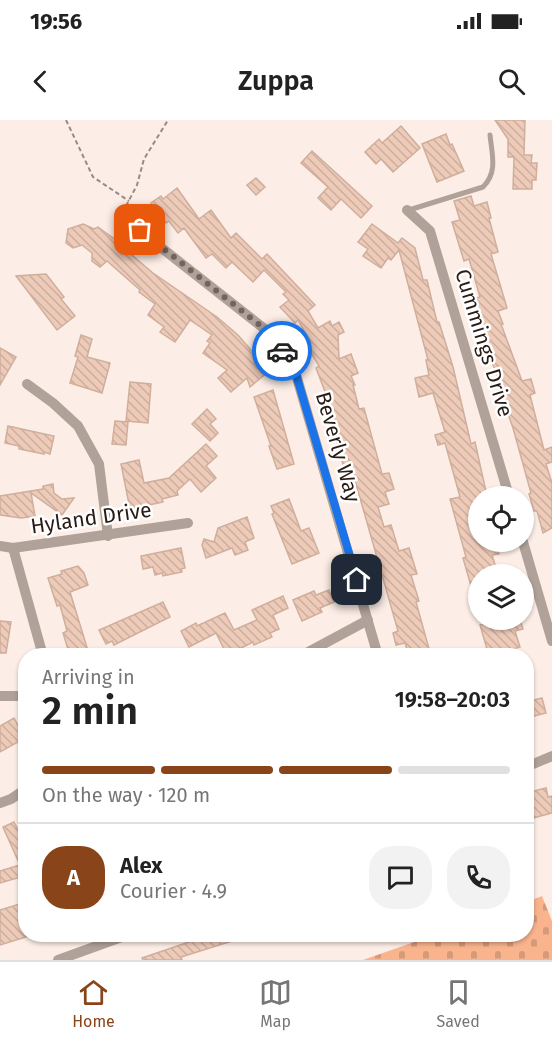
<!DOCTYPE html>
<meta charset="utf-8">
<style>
body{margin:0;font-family:"Fira Sans",sans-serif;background:#f2f2f2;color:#222;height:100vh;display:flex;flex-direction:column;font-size:22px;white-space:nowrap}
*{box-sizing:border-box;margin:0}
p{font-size:20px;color:#767676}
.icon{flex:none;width:33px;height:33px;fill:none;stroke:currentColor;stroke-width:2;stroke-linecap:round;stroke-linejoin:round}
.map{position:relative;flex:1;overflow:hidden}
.sheet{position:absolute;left:18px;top:528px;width:516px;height:294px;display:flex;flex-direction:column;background:#fff;border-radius:24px;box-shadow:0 2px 4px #0004}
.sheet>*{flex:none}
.tools{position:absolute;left:468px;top:366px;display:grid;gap:12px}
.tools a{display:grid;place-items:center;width:66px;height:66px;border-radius:50%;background:#fff;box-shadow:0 2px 4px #0004;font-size:30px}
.pin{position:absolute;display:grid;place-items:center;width:51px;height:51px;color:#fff;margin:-26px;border-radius:12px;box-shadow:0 3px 9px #0006}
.courier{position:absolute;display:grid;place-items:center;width:60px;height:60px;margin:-30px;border:4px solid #1a73e8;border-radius:50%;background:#fff;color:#222;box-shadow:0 2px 8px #0007}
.head em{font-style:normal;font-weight:600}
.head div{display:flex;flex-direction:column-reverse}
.head{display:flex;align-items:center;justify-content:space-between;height:102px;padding:0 24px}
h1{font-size:39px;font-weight:600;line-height:45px}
.bar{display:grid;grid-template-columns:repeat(4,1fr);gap:9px 6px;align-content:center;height:72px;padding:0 24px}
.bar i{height:8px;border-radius:4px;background:#e0e0e0}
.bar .current{background:#894519}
.bar p{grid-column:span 4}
.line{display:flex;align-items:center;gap:15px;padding:0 24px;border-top:2px solid #e0e0e0}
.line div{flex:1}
.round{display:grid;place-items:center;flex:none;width:63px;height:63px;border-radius:24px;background:#f2f2f2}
.status{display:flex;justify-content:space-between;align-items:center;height:42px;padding:0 30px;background:#fff;direction:ltr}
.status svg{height:16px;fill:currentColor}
header{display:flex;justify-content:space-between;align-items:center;height:78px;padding:0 24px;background:#fff;font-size:27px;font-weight:600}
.tabs{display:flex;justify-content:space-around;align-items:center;height:84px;border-top:2px solid #e0e0e0;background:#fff;font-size:16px;color:#767676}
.tabs a{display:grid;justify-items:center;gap:3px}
.tabs .current{color:#894519}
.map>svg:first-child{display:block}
</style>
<div class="status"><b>19:56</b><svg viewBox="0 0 49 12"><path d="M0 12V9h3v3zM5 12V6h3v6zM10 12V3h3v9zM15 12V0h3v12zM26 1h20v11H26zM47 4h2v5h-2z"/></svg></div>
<header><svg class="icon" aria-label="back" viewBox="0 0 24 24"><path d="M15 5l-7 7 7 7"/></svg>Zuppa<svg class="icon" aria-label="search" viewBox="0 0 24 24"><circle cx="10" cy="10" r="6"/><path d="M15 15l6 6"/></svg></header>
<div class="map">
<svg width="552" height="840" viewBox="0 0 552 840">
<defs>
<pattern id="cemetery-stones" width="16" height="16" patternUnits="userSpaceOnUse" patternTransform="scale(1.5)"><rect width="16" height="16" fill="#f9b48e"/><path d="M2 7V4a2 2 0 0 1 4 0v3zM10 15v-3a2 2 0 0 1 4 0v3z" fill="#d59a7a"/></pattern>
<pattern id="building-back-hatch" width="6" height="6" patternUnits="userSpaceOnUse" patternTransform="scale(1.5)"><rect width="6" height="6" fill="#eecbb9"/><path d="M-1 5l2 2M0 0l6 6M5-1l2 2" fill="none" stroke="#ccae9e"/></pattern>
</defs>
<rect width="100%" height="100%" fill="#fceee6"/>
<!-- cemetery -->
<polygon fill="url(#cemetery-stones)" points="542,776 552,801 552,840 363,840 434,815 526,814 527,782"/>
<!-- building -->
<g fill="url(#building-back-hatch)" stroke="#d0ae9c" stroke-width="1.5">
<polygon points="495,0 525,0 524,35 532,35 531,43 537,43 536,60 532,60 532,69 513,69 514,37 508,37 508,19"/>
<polygon points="401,6 420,28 393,52 381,39 376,44 365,32 379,19 382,23"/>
<polygon points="446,14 450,25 452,24 464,51 437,62 422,24"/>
<polygon points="312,31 372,86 361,98 341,79 331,90 318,78 328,67 301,43"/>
<polygon points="256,58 265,67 256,75 247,65"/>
<polygon points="177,68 199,99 211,90 231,118 236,113 262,139 267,134 315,185 308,191 318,208 330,201 332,206 339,202 344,212 338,215 339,239 351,234 358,253 351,256 355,265 353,265 359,289 364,288 382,354 389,353 394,369 385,372 389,384 378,387 384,407 391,405 399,431 409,428 417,454 411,455 419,481 416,482 431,536 409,536 405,523 396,525 393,513 398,511 352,350 345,352 330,296 334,295 316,248 319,246 307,226 311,223 298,200 295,203 280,187 289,180 283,174 286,172 264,150 253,162 232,142 226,148 212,134 206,138 184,108 178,113 169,101 166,103 151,83 161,76 163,79"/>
<polygon points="471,76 474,86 487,82 491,98 489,98 498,132 491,134 507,188 498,191 503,204 501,204 522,261 531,259 535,273 530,275 544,330 552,327 552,342 546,344 552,363 552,408 543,413 537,391 534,391 529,374 531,373 513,308 499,268 501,267 486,225 488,225 473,179 480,177 469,139 464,141 452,102 460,100 454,81"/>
<polygon points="83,104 94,109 98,107 120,123 119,124 153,153 217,197 238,215 269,251 250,267 247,258 231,272 218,258 227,250 203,233 210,223 207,221 212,215 190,200 175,222 160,212 164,207 148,195 155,184 139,172 140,170 107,141 100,147 92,141 92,133 82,125 73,128 66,123 68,109"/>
<polygon points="372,104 398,123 402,118 415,128 423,160 427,160 437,202 439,202 453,247 471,324 475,322 487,376 478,376 478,422 495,422 499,434 492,435 498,454 478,454 478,480 475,480 463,438 466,437 450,379 460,377 445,323 438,325 435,315 445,312 433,273 419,277 415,258 429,255 426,240 428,240 399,130 391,140 388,138 381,148 363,136 368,129 358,122"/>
<polygon points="46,154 64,177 61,179 75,196 57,210 16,156"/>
<polygon points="81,215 92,219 87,237 110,243 102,273 70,263 78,237 75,236"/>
<polygon points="0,228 16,237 0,265"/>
<polygon points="130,262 151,264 148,303 126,301"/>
<polygon points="273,270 294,344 277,349 269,326 271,326 254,277"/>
<polygon points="207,289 216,299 210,304 218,313 210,321 192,304"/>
<polygon points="115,301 128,302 126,325 112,324"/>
<polygon points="8,306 54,316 50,334 44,332 44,334 19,329 19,326 5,323"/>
<polygon points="206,324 217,336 206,346 216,358 201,372 190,359 177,371 178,375 162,379 163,382 130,389 121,344 139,340 144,363 169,358"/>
<polygon points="53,364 54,373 62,379 74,378 62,395 31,373 35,396 21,398 0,395 0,376 43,369 43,366"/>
<polygon points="289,379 301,411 309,408 319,433 292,444 272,394 274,393 271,386"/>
<polygon points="247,397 254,418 245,422 248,430 235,435 232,428 206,438 202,425 204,419 214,422 218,408"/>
<polygon points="181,428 185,448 181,449 182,452 163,456 162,453 155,455 153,447 143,449 141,436"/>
<polygon points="78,446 84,453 88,465 70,472 89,534 70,536 63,513 67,511 60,485 57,486 48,458 62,454 61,451"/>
<polygon points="329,470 334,482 320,488 322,492 302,501 293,480 314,471 316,475"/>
<polygon points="283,476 288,488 273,495 279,509 270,513 272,517 254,525 253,522 227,535 216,513 189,527 181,511 196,503 197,506 225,493 234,510 257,500 252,490"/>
<polygon points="163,482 170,497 114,525 112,521 106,524 99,510"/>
<polygon points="500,500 520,500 523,509 515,511 520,527 489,536 480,505"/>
<polygon points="0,501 11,502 6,533 0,533"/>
<polygon points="542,578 546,593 526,598 526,582"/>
<polygon points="14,598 25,618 0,632 0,606"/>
<polygon points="546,668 548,677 552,676 552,693 533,698 526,673"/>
<polygon points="14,702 20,714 26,711 26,758 24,756 0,763 0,751 20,745 3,707"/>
<polygon points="26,782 26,817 0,825 0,790"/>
<polygon points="202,814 245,814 245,817 181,837 182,840 143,840 142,838 192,821 191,818"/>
</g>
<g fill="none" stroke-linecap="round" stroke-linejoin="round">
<!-- path -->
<g stroke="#998b84" stroke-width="2" stroke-dasharray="4.5 3" stroke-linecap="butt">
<polyline points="66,0 93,57 129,81"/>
<polyline points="126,86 137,65 144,39 168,0"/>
</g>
<!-- lane -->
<path stroke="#b0a199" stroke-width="5" d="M 409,90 L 483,67 C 498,52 492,35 490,15"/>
<!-- street -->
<g stroke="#b0a199" stroke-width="10">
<polyline points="407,90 430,111 509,376"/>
<polyline points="121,96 271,214 295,251 378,536"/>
<polyline points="27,264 53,283 78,306 99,344 108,416"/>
<polyline points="523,422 552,521"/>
<polyline points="0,426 13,428 188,403"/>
<polyline points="13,428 43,536"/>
<polyline points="148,536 167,536"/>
<polyline points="301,536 368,500"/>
<polyline points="0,576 26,576"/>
<polyline points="526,647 552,636"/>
<polyline points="0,683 11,679 26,669"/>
<polyline points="58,840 130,814"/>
</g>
</g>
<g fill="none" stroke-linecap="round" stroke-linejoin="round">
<!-- done -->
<polyline stroke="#72655e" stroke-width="6" stroke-dasharray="0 10.8" points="140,110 271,214 282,231"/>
<!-- route -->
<polyline stroke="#1a73e8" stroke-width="8" points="282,231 295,251 357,460"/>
</g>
<g text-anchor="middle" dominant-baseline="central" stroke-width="5" stroke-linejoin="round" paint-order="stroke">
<!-- street labels -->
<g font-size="21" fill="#281b15" stroke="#fefefe">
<text transform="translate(484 223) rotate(73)">Cummings Drive</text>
<text transform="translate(338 327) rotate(74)">Beverly Way</text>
<text transform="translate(91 398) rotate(-8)">Hyland Drive</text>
</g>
</g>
</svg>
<div class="tools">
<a><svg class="icon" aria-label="locate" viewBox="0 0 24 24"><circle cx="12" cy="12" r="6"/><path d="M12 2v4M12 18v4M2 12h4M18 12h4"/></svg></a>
<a><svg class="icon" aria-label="layers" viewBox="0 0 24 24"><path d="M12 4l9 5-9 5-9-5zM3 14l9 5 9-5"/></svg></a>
</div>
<div class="pin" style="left:140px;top:110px;background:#ea580c"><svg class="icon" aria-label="bag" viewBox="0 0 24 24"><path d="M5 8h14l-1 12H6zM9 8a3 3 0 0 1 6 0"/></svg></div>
<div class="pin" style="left:357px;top:460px;background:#1f2937"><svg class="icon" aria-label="home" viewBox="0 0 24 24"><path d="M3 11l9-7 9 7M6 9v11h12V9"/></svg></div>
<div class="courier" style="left:282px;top:231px"><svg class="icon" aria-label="car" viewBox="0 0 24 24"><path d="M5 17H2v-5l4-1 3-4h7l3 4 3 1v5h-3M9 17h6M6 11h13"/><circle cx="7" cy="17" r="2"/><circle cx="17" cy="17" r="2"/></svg></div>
<section class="sheet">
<div class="head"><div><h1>2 min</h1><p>Arriving in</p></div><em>19:58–20:03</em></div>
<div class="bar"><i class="current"></i><i class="current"></i><i class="current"></i><i></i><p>On the way · 120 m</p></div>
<div class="line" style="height:108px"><b class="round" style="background:#894519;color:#fff">A</b><div><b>Alex</b><p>Courier · 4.9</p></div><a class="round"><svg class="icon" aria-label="chat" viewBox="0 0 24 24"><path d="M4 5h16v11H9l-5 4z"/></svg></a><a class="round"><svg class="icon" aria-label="phone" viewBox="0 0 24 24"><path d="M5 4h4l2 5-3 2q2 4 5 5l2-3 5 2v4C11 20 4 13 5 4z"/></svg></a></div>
</section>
</div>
<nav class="tabs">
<a class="current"><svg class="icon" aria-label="home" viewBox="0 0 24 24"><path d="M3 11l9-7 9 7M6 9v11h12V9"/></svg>Home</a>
<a><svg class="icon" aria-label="map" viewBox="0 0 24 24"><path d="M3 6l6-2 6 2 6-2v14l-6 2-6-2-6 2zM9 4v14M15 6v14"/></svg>Map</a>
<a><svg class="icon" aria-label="saved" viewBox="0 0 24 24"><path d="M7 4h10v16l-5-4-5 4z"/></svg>Saved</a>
</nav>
